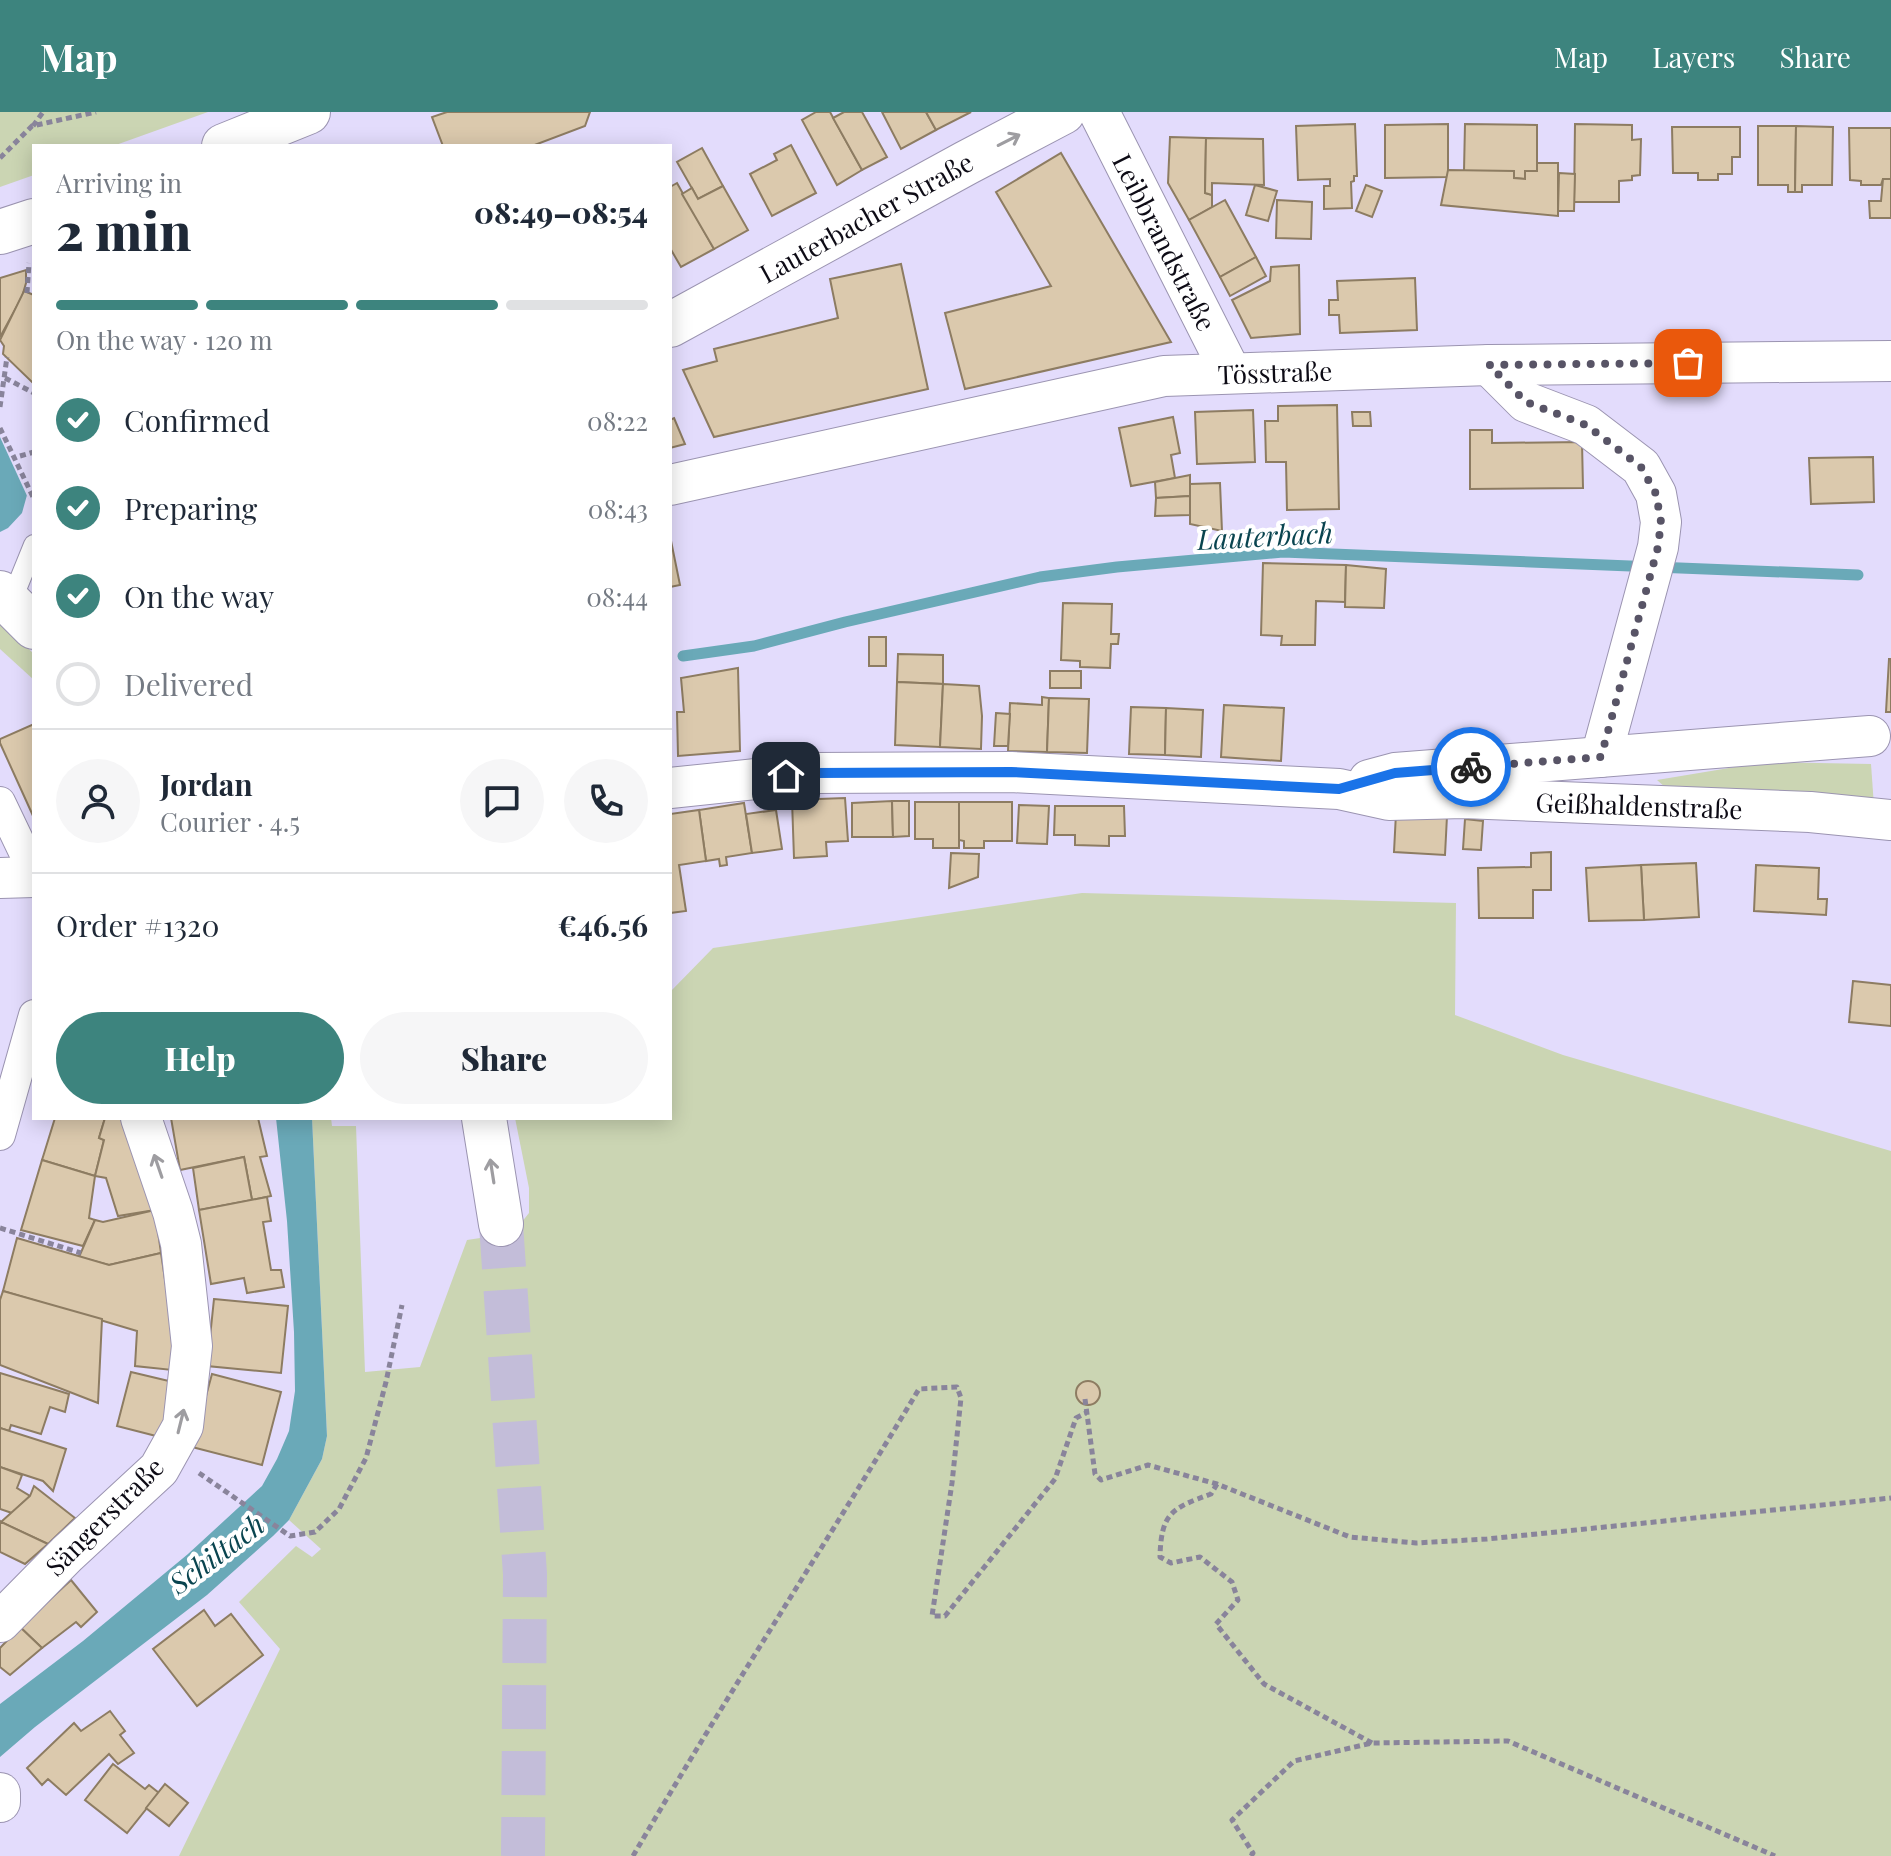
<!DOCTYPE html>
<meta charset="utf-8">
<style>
body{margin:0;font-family:"Playfair Display",serif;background:#f6f6f7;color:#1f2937;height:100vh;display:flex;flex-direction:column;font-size:30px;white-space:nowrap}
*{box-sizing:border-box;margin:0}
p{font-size:26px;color:#747a83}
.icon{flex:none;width:44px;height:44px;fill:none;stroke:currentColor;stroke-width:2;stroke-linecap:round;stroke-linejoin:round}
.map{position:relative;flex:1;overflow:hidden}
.panel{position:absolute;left:32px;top:32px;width:640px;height:976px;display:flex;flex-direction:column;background:#fff;border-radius:0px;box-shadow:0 4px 20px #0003}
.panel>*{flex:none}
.pin{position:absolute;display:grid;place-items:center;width:68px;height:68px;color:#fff;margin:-34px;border-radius:16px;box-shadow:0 4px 12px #0006}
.courier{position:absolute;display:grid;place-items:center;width:80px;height:80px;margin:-40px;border:6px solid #1a73e8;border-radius:50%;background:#fff;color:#222;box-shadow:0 2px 10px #0007}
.head em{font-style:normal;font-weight:800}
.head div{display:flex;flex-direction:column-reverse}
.head{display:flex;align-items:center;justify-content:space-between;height:136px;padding:0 24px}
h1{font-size:52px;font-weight:800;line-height:60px}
.bar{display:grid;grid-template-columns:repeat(4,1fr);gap:12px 8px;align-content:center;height:96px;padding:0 24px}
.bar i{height:10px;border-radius:6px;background:#e0e1e3}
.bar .selected{background:#3d847e}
.bar p{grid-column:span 4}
.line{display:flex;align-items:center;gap:20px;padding:0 24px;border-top:2px solid #e0e1e3}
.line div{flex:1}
.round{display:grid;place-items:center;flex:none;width:84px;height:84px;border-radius:42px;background:#f6f6f7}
ol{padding:0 24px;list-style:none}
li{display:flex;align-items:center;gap:24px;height:88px}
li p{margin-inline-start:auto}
li .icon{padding:8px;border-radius:50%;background:#3d847e;color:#fff;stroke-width:4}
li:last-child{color:#747a83}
li i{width:44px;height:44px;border:4px solid #e0e1e3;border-radius:50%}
.primary-button{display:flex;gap:16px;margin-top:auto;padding:16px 24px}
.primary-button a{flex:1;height:92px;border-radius:48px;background:#3d847e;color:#fff;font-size:32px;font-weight:800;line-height:92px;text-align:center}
.primary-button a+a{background:#f6f6f7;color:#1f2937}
header{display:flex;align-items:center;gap:48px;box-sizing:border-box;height:112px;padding:0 40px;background:#3d847e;color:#fff}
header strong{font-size:38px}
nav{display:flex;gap:44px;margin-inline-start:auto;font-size:28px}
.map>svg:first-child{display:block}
</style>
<header>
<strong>Map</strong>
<nav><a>Map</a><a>Layers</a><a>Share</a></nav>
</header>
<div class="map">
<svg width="1891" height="1744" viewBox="0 0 1891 1744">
<rect width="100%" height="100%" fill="#e3dcfc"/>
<!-- green -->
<g fill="#cbd5b3">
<polygon points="0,0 208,0 113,34 34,34 34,63 0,75"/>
<polygon points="0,510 34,542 34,568 0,537"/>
<polygon points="1765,650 1871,652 1874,694 1675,684 1657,668"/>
<polygon points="1082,781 1456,791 1455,903 1563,943 1891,1039 1891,1744 179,1744 280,1537 239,1490 296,1434 312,1445 321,1437 289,1408 322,1347 327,1324 312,1006 331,1006 332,1014 356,1014 365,1260 420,1255 467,1128 513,1121 529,1101 529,1076 515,1006 670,1006 670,880 713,836"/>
</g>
<!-- water -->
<g fill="#6aa9b8">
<polygon points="0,325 34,399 0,433"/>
<polygon points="276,1006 312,1006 327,1324 322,1347 289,1408 273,1424 207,1483 35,1615 0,1645 0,1592 83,1529 188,1442 262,1374 277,1347 289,1319 295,1279 294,1220 287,1109"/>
</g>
<!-- pier -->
<polygon fill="#e3dcfc" points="27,383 34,396 34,493 0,441 0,420 8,416 22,401"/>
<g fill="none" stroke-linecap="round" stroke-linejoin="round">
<!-- stream -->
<polyline stroke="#6aa9b8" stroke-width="11" points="683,544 754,534 845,510 1040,465 1117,455 1283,440 1858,463"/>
</g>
<!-- building -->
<g fill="#dbc9ad" stroke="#8d7c62" stroke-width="2">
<polygon points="447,0 590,0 585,14 532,34 443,34 432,5"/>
<polygon points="816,0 830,0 862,58 837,73 802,8"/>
<polygon points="844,0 862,0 887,45 862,58 833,6"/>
<polygon points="882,0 926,0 936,18 901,37"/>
<polygon points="926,0 971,0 936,18"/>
<polygon points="1355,12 1357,64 1354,64 1354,69 1351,70 1352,96 1324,97 1324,74 1330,74 1330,67 1298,68 1296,14"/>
<polygon points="1448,12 1448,65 1385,66 1385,13"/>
<polygon points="1465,12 1537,13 1537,59 1525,59 1525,67 1514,66 1514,59 1464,59"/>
<polygon points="1575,12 1632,13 1632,28 1641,27 1640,63 1632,64 1632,68 1619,69 1619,90 1574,90"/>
<polygon points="1758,14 1796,14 1795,80 1788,80 1788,73 1758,73"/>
<polygon points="1796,14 1833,15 1832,73 1802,73 1802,80 1795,80"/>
<polygon points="1672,15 1740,15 1740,45 1732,45 1732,62 1718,62 1718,68 1698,68 1698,61 1673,61"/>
<polygon points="1849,16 1891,16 1891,67 1883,67 1881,73 1861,73 1861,69 1850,68"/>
<polygon points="1170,25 1206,26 1205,81 1212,83 1212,95 1189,108 1168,71"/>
<polygon points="1206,26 1263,27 1264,73 1212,71 1212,83 1205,81"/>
<polygon points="791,33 816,81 772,104 750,62 777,48 774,42"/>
<polygon points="702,36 723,74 698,87 677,50"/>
<polygon points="1061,41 1171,230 965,277 945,201 1051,174 996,80"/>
<polygon points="1537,51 1558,51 1558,104 1441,93 1448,58 1514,59 1514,66 1525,67 1525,59 1537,59"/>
<polygon points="1559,61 1575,62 1574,99 1558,99"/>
<polygon points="1883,67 1891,67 1891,106 1870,106 1869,89 1881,89"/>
<polygon points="677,71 714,137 681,155 670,136 670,75"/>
<polygon points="1255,73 1277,79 1268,109 1246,103"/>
<polygon points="1366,73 1382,79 1372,105 1356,99"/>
<polygon points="723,74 748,118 714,137 682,82 692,76 698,87"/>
<polygon points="1225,88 1256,145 1220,165 1189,108"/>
<polygon points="1277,88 1312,90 1311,127 1276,126"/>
<polygon points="1256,145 1266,164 1230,184 1220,165"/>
<polygon points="901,152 928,277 714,325 683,258 717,249 714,237 838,206 830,167"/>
<polygon points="1299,153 1300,222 1251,226 1232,188 1270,169 1271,155"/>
<polygon points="26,158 26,171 22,185 0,225 0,166"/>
<polygon points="1415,166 1417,218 1340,221 1339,203 1329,203 1329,188 1338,188 1337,169"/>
<polygon points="24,179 34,183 34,272 3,242 4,234 0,228"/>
<polygon points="1337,293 1339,397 1287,398 1286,350 1266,350 1265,309 1278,309 1278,294"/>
<polygon points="1253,298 1255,350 1197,352 1195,300"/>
<polygon points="1352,300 1370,300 1371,314 1353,314"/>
<polygon points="1173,305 1180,341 1171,343 1175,366 1131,374 1119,316"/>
<polygon points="674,306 685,332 670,336 670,308"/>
<polygon points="1470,318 1492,318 1492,331 1582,330 1583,376 1470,377"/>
<polygon points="1873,345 1874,390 1811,392 1809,346"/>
<polygon points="1190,363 1190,384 1156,386 1155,370"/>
<polygon points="1220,371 1222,419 1190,412 1190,372"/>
<polygon points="1190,384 1190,403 1155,404 1156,386"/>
<polygon points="670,424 680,473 670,475"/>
<polygon points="1263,451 1346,453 1345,490 1316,489 1315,533 1281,533 1282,524 1261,523"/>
<polygon points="1346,453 1386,457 1384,496 1345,495"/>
<polygon points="1063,491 1112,492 1111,522 1119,522 1118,532 1111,532 1110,556 1080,555 1080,549 1061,548"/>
<rect x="869" y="525" width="17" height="29"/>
<polygon points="898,542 943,543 943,572 897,570"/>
<polygon points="1889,547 1891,547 1891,600 1886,600"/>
<polygon points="738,556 740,639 678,644 677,600 684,600 681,566"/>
<rect x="1050" y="559" width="31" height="17"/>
<polygon points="897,570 943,572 940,635 895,633"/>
<polygon points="943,572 979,574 982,604 981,637 940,635"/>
<polygon points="1042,585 1049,586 1047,640 1008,639 1010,591 1042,593"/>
<polygon points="1049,586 1089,587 1087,641 1047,640"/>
<polygon points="1224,593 1284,596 1281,649 1221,645"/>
<polygon points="1131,595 1166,596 1165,643 1129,642"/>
<polygon points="1166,596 1203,598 1201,645 1165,643"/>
<polygon points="996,601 1010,602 1008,634 994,634"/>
<polygon points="34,612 34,706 0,631 0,627"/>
<polygon points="845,686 848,729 826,730 827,744 794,746 792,688"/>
<polygon points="892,689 893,725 852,725 852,691"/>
<polygon points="892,689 909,689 909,724 893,725"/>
<polygon points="915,690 959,690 959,736 933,736 933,727 915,727"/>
<polygon points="959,690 1012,690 1012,729 984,729 984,736 964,736 964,729 959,728"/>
<polygon points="744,691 752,741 726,745 727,753 720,754 719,747 706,749 699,698"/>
<polygon points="1019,693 1049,694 1047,732 1017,731"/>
<polygon points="1055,694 1124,694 1125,724 1109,724 1109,734 1075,733 1075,723 1054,723"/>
<polygon points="699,698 706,749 679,753 686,799 670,801 670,702"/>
<polygon points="776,698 782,737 752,741 746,702"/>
<polygon points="1396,701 1447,704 1445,743 1394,740"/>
<polygon points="1465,707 1483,709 1481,738 1463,737"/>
<polygon points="1551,740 1551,778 1533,778 1533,806 1479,806 1478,756 1531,755 1531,741"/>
<polygon points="951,741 979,742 978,765 949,776"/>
<polygon points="1696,751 1699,805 1644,808 1641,753"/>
<polygon points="1641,753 1644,808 1589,809 1586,756"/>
<polygon points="1756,753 1819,756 1818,787 1827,787 1826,803 1754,799"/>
<polygon points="1853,869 1891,873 1891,914 1849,910"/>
<polygon points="55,1006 105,1006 99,1026 104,1028 95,1064 42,1048"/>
<polygon points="105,1006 128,1006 155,1098 118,1104 106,1066 95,1064 104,1028 99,1026"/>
<polygon points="171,1006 258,1006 267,1044 260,1045 271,1084 252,1088 244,1045 180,1058"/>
<polygon points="244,1045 252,1088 199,1098 193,1056"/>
<polygon points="42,1048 95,1064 89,1106 95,1108 83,1134 21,1118"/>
<polygon points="267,1085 271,1109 263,1110 271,1158 281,1158 284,1175 247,1181 244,1166 211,1172 199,1098"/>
<polygon points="155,1098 161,1141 109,1153 79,1145 95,1108 103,1110"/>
<polygon points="17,1126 109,1153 161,1141 172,1213 172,1258 135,1254 137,1219 3,1179"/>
<polygon points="3,1179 102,1207 98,1291 0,1253 0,1188"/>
<polygon points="214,1187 288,1194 281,1261 207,1254"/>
<polygon points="131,1260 173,1270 160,1325 117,1314"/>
<polygon points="0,1261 69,1282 65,1300 50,1295 41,1322 11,1313 9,1319 0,1316"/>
<polygon points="212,1262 281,1280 262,1353 192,1335"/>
<circle cx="1088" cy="1281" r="12"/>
<polygon points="0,1316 66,1337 53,1379 43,1369 0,1355"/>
<polygon points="0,1355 22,1363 17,1376 30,1384 12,1401 0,1397"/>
<polygon points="34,1374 75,1406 48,1432 1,1410 30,1384"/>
<polygon points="0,1409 1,1410 48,1432 25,1452 0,1440"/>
<polygon points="71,1468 97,1500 81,1515 76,1510 42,1536 20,1515"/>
<polygon points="204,1498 215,1514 231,1502 263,1543 197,1594 153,1537"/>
<polygon points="20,1515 42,1536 10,1563 0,1555 0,1536"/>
<polygon points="110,1599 125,1619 120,1623 134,1641 118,1652 109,1642 66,1683 48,1667 42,1673 27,1656 74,1611 81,1619"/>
<polygon points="113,1652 145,1677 149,1673 159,1681 127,1721 85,1688"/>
<polygon points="165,1672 188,1691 169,1714 146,1696"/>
</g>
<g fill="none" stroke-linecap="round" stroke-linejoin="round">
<!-- secondary-tunnel -->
<polyline stroke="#c3bdd9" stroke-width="44" stroke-dasharray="44 22" stroke-linecap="butt" points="501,1112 525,1462 523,1744"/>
<defs>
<polyline id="service" points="10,492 34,433"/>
<g id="pedestrian">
<polyline points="0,690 34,761"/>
<polyline points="0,1023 34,903"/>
</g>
<g id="minor">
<polyline points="1099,0 1231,261"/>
<polyline points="1489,253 1526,290 1586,313 1641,355 1656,382 1661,410 1658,435 1601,645"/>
<polyline points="670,373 1164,264 1489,253 1891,249"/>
<polyline points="1369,668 1395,661 1870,624"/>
<polyline points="670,676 814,661 1011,660 1339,677 1389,688 1463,686 1810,700 1891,708"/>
<polyline points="0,766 34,765"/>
<polyline points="0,1510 67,1442 159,1357 183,1314 192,1234 181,1132 173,1100 141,1006"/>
<polyline points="0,1681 0,1690"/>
</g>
<g id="secondary">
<polyline points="224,34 308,0"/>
<polyline points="0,120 34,109"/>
<polyline points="670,213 966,51 1063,0"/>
<polyline points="0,481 34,515"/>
<polyline points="484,1006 501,1112"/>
</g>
</defs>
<!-- service casing -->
<use href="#service" stroke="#9b94b1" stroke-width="22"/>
<!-- pedestrian casing -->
<use href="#pedestrian" stroke="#9b94b1" stroke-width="32"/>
<!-- minor casing -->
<use href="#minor" stroke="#9b94b1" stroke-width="42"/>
<!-- secondary casing -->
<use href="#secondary" stroke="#9b94b1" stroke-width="46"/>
<!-- path -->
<g stroke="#89849b" stroke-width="5" stroke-dasharray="6 4" stroke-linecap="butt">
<polyline points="33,14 43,0"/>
<polyline points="0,46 32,14 96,0"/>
<polyline points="27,181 29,151"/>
<polyline points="5,266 34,281"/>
<polyline points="0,295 7,245"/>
<polyline points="0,316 34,387"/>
<polyline points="20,344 34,340"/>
<polyline points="0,1116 81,1141"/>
<polyline points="1085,1287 1095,1362 1101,1368 1148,1353 1217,1372 1350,1425 1416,1431 1487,1427 1891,1386"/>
<polyline points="199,1361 290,1424 315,1420 339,1397 366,1346 386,1270 402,1193"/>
<path d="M 1217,1372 L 1211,1382 C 1172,1396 1161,1401 1160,1445 L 1171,1451 L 1200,1445 L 1232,1470 L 1238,1488 L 1216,1512 L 1264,1572 L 1372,1631"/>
<path d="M 633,1744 C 725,1586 825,1433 919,1277 L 957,1275 L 961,1286 L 952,1371 L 932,1504 L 945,1504 L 1055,1367 L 1076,1306 L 1086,1301"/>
<polyline points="1251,1744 1253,1741 1232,1708 1294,1649 1372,1631 1508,1629 1775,1744"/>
</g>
<!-- service -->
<use href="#service" stroke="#fff" stroke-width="20"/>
<!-- pedestrian -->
<use href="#pedestrian" stroke="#fff" stroke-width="30"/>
<!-- minor -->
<use href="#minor" stroke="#fff" stroke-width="40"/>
<!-- secondary -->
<use href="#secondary" stroke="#fff" stroke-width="44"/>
</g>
<!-- one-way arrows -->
<defs><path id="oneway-shaft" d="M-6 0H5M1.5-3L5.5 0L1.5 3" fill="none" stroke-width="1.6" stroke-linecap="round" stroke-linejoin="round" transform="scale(2)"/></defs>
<g stroke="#9e9da1">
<use href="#oneway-shaft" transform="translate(1009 28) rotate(-27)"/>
<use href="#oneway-shaft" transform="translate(158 1054) rotate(-109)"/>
<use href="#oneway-shaft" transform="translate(492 1059) rotate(-99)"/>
<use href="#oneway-shaft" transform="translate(181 1309) rotate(-76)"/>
</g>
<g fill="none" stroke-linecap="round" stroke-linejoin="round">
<!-- done -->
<polyline stroke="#585466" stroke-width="8" stroke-dasharray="0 14.4" points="1471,655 1601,645 1658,435 1661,410 1656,382 1641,355 1586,313 1526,290 1489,253 1688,251"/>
<!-- route -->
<polyline stroke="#1a73e8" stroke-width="10" points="786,664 814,661 1011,660 1339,677 1395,661 1471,655"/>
</g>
<g text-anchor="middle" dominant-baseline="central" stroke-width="8" stroke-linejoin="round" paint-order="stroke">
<!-- street labels -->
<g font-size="26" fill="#0d0b15" stroke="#fff">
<text transform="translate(866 105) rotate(-29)">Lauterbacher Straße</text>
<text transform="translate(1165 130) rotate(63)">Leibbrandstraße</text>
<text transform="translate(1275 260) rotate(-2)">Tösstraße</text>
<text transform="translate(1639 693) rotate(2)">Geißhaldenstraße</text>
<text transform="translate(104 1404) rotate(-45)">Sängerstraße</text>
</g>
<!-- water labels -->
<g font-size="28" font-style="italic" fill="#09444f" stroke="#fff">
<text transform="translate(1265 423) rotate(-3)">Lauterbach</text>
<text transform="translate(216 1441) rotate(-37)">Schiltach</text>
</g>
</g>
</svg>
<div class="pin" style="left:1688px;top:251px;background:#ea580c"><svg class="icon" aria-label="bag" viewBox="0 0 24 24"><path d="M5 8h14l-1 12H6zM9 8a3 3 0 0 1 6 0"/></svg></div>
<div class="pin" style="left:786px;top:664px;background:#1f2937"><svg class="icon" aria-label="home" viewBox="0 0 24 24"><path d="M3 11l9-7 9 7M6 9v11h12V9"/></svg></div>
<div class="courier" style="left:1471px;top:655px"><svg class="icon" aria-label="bike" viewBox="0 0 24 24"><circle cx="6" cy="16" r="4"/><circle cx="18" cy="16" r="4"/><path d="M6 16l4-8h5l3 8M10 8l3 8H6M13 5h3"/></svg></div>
<section class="panel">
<div class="head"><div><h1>2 min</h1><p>Arriving in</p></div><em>08:49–08:54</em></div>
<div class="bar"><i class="selected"></i><i class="selected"></i><i class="selected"></i><i></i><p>On the way · 120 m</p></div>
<ol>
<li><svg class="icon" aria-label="check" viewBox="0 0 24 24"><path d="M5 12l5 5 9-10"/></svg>Confirmed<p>08:22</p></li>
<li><svg class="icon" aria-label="check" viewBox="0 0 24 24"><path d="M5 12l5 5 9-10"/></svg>Preparing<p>08:43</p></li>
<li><svg class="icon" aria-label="check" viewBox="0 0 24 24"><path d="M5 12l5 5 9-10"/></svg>On the way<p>08:44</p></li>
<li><i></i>Delivered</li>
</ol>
<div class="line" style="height:144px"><a class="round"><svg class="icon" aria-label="person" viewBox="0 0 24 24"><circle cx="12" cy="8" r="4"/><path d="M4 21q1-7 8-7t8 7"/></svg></a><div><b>Jordan</b><p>Courier · 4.5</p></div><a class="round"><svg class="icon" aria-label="chat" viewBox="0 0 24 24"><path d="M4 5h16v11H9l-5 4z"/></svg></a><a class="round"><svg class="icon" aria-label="phone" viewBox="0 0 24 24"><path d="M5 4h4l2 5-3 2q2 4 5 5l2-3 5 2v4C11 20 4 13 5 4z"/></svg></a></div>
<div class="line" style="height:104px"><div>Order #1320</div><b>€46.56</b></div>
<div class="primary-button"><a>Help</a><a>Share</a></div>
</section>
</div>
